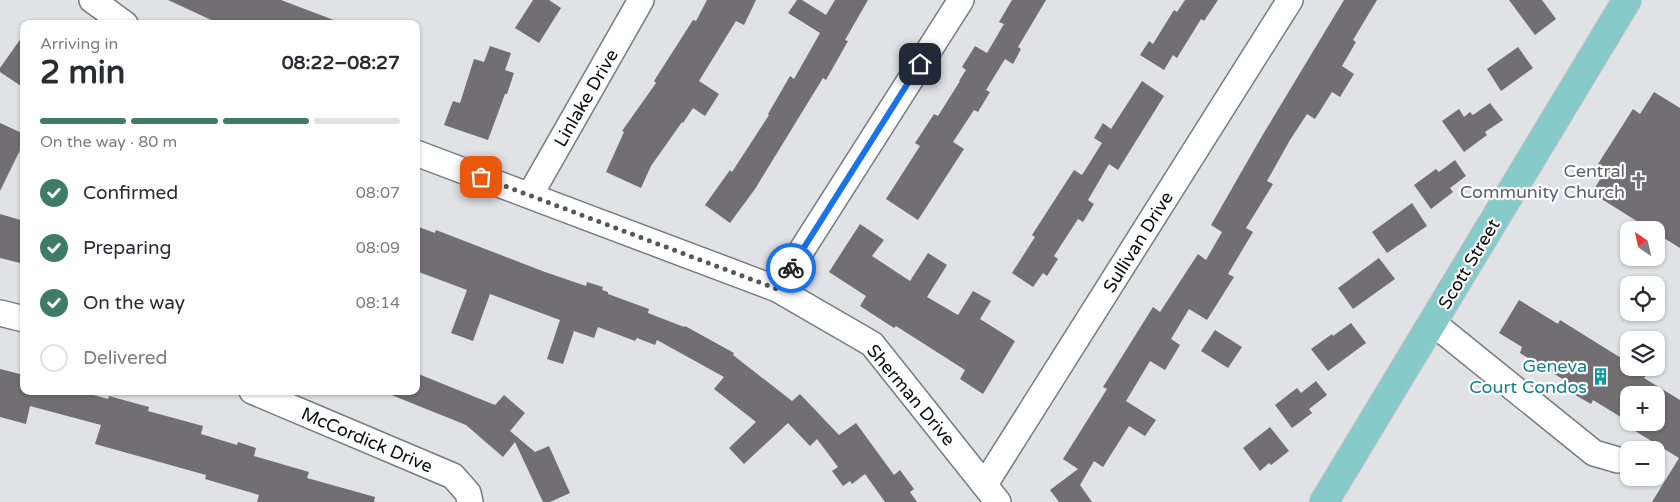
<!DOCTYPE html>
<meta charset="utf-8">
<style>
body{margin:0;font-family:"Varela Round",sans-serif;background:#f2f2f3;color:#2b2b33;height:100vh;display:flex;flex-direction:column;font-size:19px;white-space:nowrap}
*{box-sizing:border-box;margin:0}
p{font-size:16px;color:#7c7c81}
.icon{flex:none;width:28px;height:28px;fill:none;stroke:currentColor;stroke-width:2;stroke-linecap:round;stroke-linejoin:round}
.map{position:relative;flex:1;overflow:hidden}
.details{position:absolute;left:20px;top:20px;width:400px;height:375px;display:flex;flex-direction:column;background:#fff;border-radius:10px;box-shadow:0 1px 4px #0004}
.details>*{flex:none}
.needle{width:32px;rotate:326deg}
.controls{position:absolute;left:1620px;top:221px;display:grid;gap:10px}
.controls a{display:grid;place-items:center;width:45px;height:45px;border-radius:10px;background:#fff;box-shadow:0 1px 4px #0004;font-size:25px}
.pin{position:absolute;display:grid;place-items:center;width:42px;height:42px;color:#fff;margin:-21px;border-radius:10px;box-shadow:0 2px 8px #0006}
.courier{position:absolute;display:grid;place-items:center;width:50px;height:50px;margin:-25px;border:4px solid #1a73e8;border-radius:50%;background:#fff;color:#222;box-shadow:0 1px 6px #0007}
.head em{font-style:normal;font-weight:700}
.head div{display:flex;flex-direction:column-reverse}
.head{display:flex;align-items:center;justify-content:space-between;height:85px;padding:0 20px}
h1{font-size:32px;font-weight:700;line-height:38px}
.bar{display:grid;grid-template-columns:repeat(4,1fr);gap:8px 5px;align-content:center;height:60px;padding:0 20px}
.bar i{height:6px;border-radius:4px;background:#e1e1e2}
.bar .current{background:#3f7c68}
.bar p{grid-column:span 4}
ol{padding:0 20px;list-style:none}
li{display:flex;align-items:center;gap:15px;height:55px}
li p{margin-inline-start:auto}
li .icon{padding:5px;border-radius:50%;background:#3f7c68;color:#fff;stroke-width:4}
li:last-child{color:#7c7c81}
li i{width:28px;height:28px;border:2px solid #e1e1e2;border-radius:50%}
.map>svg:first-child{display:block}
</style>
<div class="map">
<svg width="1680" height="502" viewBox="0 0 1680 502">
<rect width="100%" height="100%" fill="#e0e2e6"/>
<!-- building -->
<g fill="#716f72">
<polygon points="168,0 281,0 339,22 339,24 220,24"/>
<polygon points="533,0 549,0 561,8 539,43 515,28"/>
<polygon points="707,0 756,0 744,25 736,21 699,81 719,94 705,116 693,108 683,123 682,122 651,166 641,188 606,172 624,132 622,131 656,83 654,81 693,20 696,21"/>
<polygon points="797,0 802,0 826,15 835,0 868,0 845,40 848,41 826,80 823,78 755,189 730,223 705,205 730,170 732,172 769,115 768,114 790,76 794,79 820,33 788,13"/>
<polygon points="1012,0 1046,0 1018,47 1021,49 1013,64 1005,59 986,90 990,92 978,112 974,110 953,142 964,149 918,220 886,199 920,146 915,143 934,114 938,116 960,81 959,81 966,70 962,67 975,46 987,53 1004,24 999,22"/>
<polygon points="1185,0 1218,0 1204,21 1201,19 1177,58 1173,55 1164,70 1140,55 1149,41 1153,44 1174,10 1177,12"/>
<polygon points="1344,0 1377,0 1353,40 1356,42 1342,66 1354,74 1340,97 1332,92 1315,119 1307,114 1290,140 1267,181 1273,184 1246,228 1253,232 1228,274 1234,277 1207,320 1189,309 1171,339 1180,345 1165,370 1150,361 1126,401 1156,420 1145,436 1129,426 1103,467 1094,461 1080,485 1092,502 1059,502 1050,490 1078,469 1063,459 1107,389 1103,387 1153,307 1160,312 1198,254 1206,260 1222,232 1211,225 1262,136"/>
<polygon points="1509,0 1542,0 1556,19 1535,35"/>
<polygon points="24,34 24,88 0,72 0,68"/>
<polygon points="490,46 511,53 505,70 514,73 507,94 505,94 488,140 444,125 453,101 460,103 474,59 484,62"/>
<polygon points="1518,47 1533,68 1501,91 1487,69"/>
<polygon points="1142,81 1164,96 1118,170 1109,164 1088,200 1094,204 1083,222 1078,219 1054,256 1058,259 1047,276 1043,273 1033,287 1012,273 1035,237 1032,235 1074,170 1082,175 1102,143 1094,138 1103,123 1111,129"/>
<polygon points="1654,92 1680,108 1680,248 1656,233 1656,230 1651,230 1592,193 1606,169 1598,164 1633,109 1640,114"/>
<polygon points="1490,103 1503,120 1485,132 1487,135 1464,152 1442,121 1459,109 1464,117 1470,112 1473,115"/>
<polygon points="0,123 24,134 24,142 0,191"/>
<polygon points="1455,160 1466,176 1450,188 1453,192 1431,209 1414,185 1436,169 1439,172"/>
<polygon points="1412,203 1427,226 1387,253 1372,232"/>
<polygon points="0,214 24,221 24,264 0,258"/>
<polygon points="860,224 884,240 872,256 910,281 928,253 947,265 927,297 958,315 973,291 991,301 980,319 1015,341 983,394 960,379 965,370 896,326 894,328 860,306 866,296 829,272"/>
<polygon points="416,226 435,233 436,230 545,272 586,286 587,282 603,287 602,290 608,292 608,294 649,309 648,313 684,327 685,326 734,353 733,355 792,401 800,394 839,435 856,423 894,475 900,470 914,489 910,492 917,502 885,502 865,474 852,484 850,481 843,486 832,471 838,467 817,439 810,446 788,423 744,464 729,448 756,422 714,389 724,377 657,340 655,345 637,338 635,341 598,327 594,338 574,331 563,364 547,359 560,320 490,294 473,341 451,333 467,290 416,271"/>
<polygon points="1379,258 1395,279 1353,309 1338,288"/>
<polygon points="1519,300 1558,324 1560,320 1629,363 1629,368 1636,368 1647,374 1644,378 1680,400 1680,502 1652,502 1679,458 1635,431 1637,427 1630,422 1656,422 1656,395 1629,395 1629,422 1593,400 1591,404 1570,392 1574,386 1520,353 1522,347 1499,333"/>
<polygon points="1351,323 1366,343 1328,371 1311,349 1332,334 1333,336"/>
<polygon points="1215,330 1242,347 1228,368 1201,351"/>
<polygon points="0,369 24,375 24,391 79,391 108,399 109,396 149,407 148,411 203,426 201,434 237,445 238,442 256,448 254,456 309,472 307,478 375,497 374,502 257,502 259,495 205,479 206,475 95,444 101,425 30,406 26,424 0,417"/>
<polygon points="416,373 495,405 504,395 525,413 510,431 535,452 549,446 570,493 550,502 543,502 515,442 503,457 466,425 384,392 416,391"/>
<polygon points="1316,381 1327,395 1309,409 1312,413 1292,428 1275,405 1297,388 1301,393"/>
<polygon points="1270,427 1289,451 1271,465 1269,463 1260,471 1243,448"/>
</g>
<g fill="none" stroke-linecap="round" stroke-linejoin="round">
<defs>
<g id="minor">
<polyline points="92,0 125,24"/>
<polyline points="416,153 777,289 872,344 998,502"/>
<polyline points="530,195 641,0"/>
<polyline points="777,289 961,0"/>
<polyline points="0,313 24,319"/>
<polyline points="1433,323 1594,453 1618,460"/>
<polyline points="252,391 453,476 468,493 470,502"/>
<polyline points="985,484 1290,0"/>
</g>
<polyline id="major" points="1324,502 1627,0"/>
</defs>
<!-- minor casing -->
<use href="#minor" stroke="#787a7d" stroke-width="28"/>
<!-- major casing -->
<use href="#major" stroke="#c0c0c0" stroke-width="30"/>
<!-- minor -->
<use href="#minor" stroke="#fff" stroke-width="25"/>
<!-- major -->
<use href="#major" stroke="#86cac9" stroke-width="28"/>
</g>
<g fill="none" stroke-linecap="round" stroke-linejoin="round">
<!-- done -->
<polyline stroke="#565759" stroke-width="5" stroke-dasharray="0 9" points="481,177 777,289 791,268"/>
<!-- route -->
<polyline stroke="#1a73e8" stroke-width="6" points="791,268 920,64"/>
</g>
<!-- icons -->
<defs>
<symbol id="church-bare" viewBox="-9 -9 18 18"><path d="M-1.2-6h2.4v3.5h3.3v2.4h-3.3V6h-2.4V-.1h-3.3v-2.4h3.3Z" fill="#6b7280" stroke="#fff" stroke-width="2.5" paint-order="stroke"/></symbol>
<symbol id="building-bare" viewBox="-9 -9 18 18"><path d="M-4-6H4V6H1V3H-1V6H-4ZM-2.5-4.3h1.7v1.8h-1.7ZM.8-4.3h1.7v1.8H.8ZM-2.5-1h1.7V.8h-1.7ZM.8-1h1.7V.8H.8Z" fill="#0f9aa8" stroke="#fff" stroke-width="2.5" paint-order="stroke"/></symbol>
</defs>
<g fill-rule="evenodd">
<use href="#church-bare" x="1626" y="168" width="25" height="25"/>
<use href="#building-bare" x="1588" y="364" width="25" height="25"/>
</g>
<g text-anchor="middle" dominant-baseline="central" stroke-width="4.5" stroke-linejoin="round" paint-order="stroke">
<!-- street labels -->
<g font-size="18" fill="#0b0c0d" stroke="#fff">
<text transform="translate(586 98) rotate(-60)">Linlake Drive</text>
<text transform="translate(1138 242) rotate(-58)">Sullivan Drive</text>
<text transform="translate(1469 264) rotate(-59)">Scott Street</text>
<text transform="translate(911 395) rotate(50)">Sherman Drive</text>
<text transform="translate(367 440) rotate(23)">McCordick Drive</text>
</g>
<!-- worship labels -->
<g font-size="18" fill="#5b616d" stroke="#fff" text-anchor="end">
<text x="1625" y="171">Central<tspan x="1625" dy="21">Community Church</tspan></text>
</g>
<!-- culture labels -->
<g font-size="18" fill="#0d838f" stroke="#fff" text-anchor="end">
<text x="1587" y="366">Geneva<tspan x="1587" dy="21">Court Condos</tspan></text>
</g>
</g>
</svg>
<div class="controls">
<a><svg class="needle" viewBox="-14 -14 28 28"><path d="M0-13l5 13h-10z" fill="#e53935"/><path d="M0 13l5-13h-10z" fill="#7c7c81"/></svg></a>
<a><svg class="icon" aria-label="locate" viewBox="0 0 24 24"><circle cx="12" cy="12" r="6"/><path d="M12 2v4M12 18v4M2 12h4M18 12h4"/></svg></a>
<a><svg class="icon" aria-label="layers" viewBox="0 0 24 24"><path d="M12 4l9 5-9 5-9-5zM3 14l9 5 9-5"/></svg></a>
<a>+</a>
<a>−</a>
</div>
<div class="pin" style="left:481px;top:177px;background:#ea580c"><svg class="icon" aria-label="bag" viewBox="0 0 24 24"><path d="M5 8h14l-1 12H6zM9 8a3 3 0 0 1 6 0"/></svg></div>
<div class="pin" style="left:920px;top:64px;background:#1f2937"><svg class="icon" aria-label="home" viewBox="0 0 24 24"><path d="M3 11l9-7 9 7M6 9v11h12V9"/></svg></div>
<div class="courier" style="left:791px;top:268px"><svg class="icon" aria-label="bike" viewBox="0 0 24 24"><circle cx="6" cy="16" r="4"/><circle cx="18" cy="16" r="4"/><path d="M6 16l4-8h5l3 8M10 8l3 8H6M13 5h3"/></svg></div>
<section class="details">
<div class="head"><div><h1>2 min</h1><p>Arriving in</p></div><em>08:22–08:27</em></div>
<div class="bar"><i class="current"></i><i class="current"></i><i class="current"></i><i></i><p>On the way · 80 m</p></div>
<ol>
<li><svg class="icon" aria-label="check" viewBox="0 0 24 24"><path d="M5 12l5 5 9-10"/></svg>Confirmed<p>08:07</p></li>
<li><svg class="icon" aria-label="check" viewBox="0 0 24 24"><path d="M5 12l5 5 9-10"/></svg>Preparing<p>08:09</p></li>
<li><svg class="icon" aria-label="check" viewBox="0 0 24 24"><path d="M5 12l5 5 9-10"/></svg>On the way<p>08:14</p></li>
<li><i></i>Delivered</li>
</ol>
</section>
</div>
